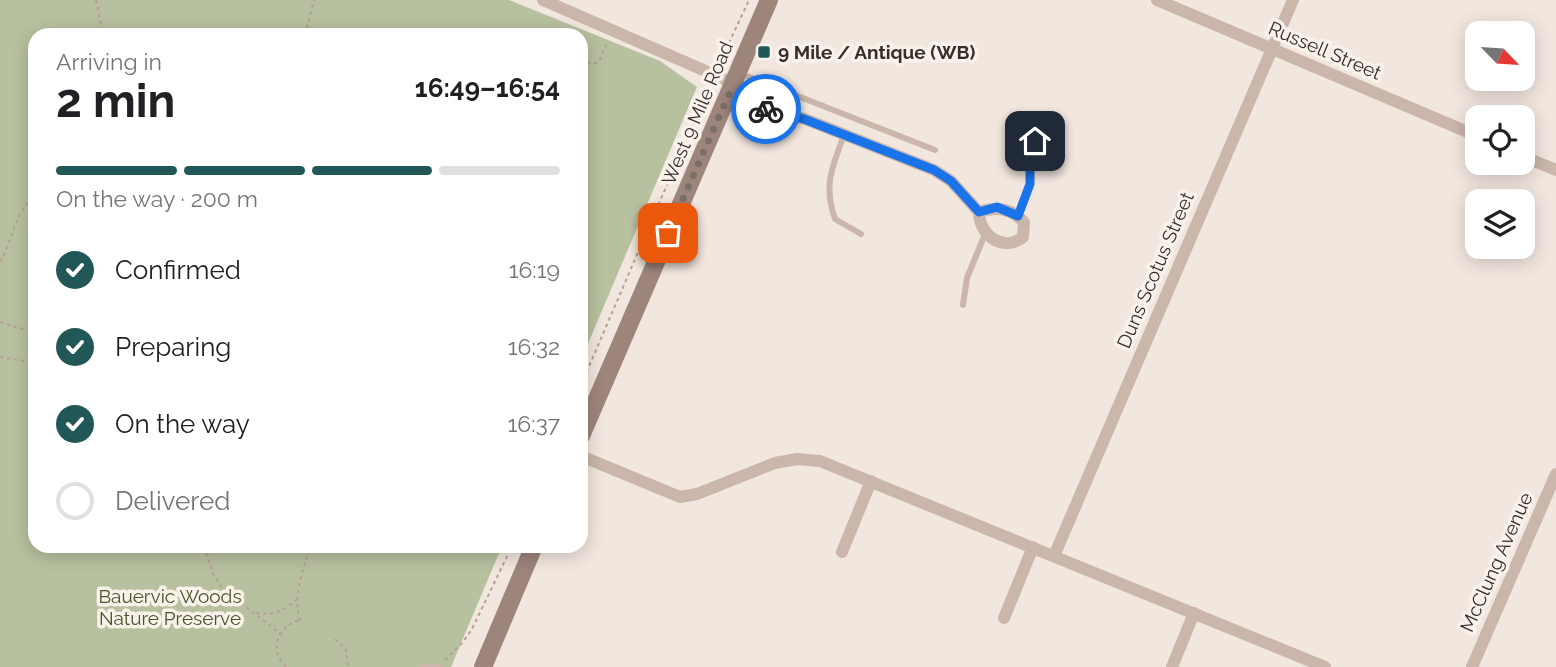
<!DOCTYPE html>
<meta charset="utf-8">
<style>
body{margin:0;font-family:Raleway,sans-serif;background:#f2f2f2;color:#202124;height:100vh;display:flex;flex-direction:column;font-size:26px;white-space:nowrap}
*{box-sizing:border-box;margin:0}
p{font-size:23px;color:#757577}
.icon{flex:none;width:38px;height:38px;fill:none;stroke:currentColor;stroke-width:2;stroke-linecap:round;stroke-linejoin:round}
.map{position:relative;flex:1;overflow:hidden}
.details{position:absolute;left:28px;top:28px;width:560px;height:525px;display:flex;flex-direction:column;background:#fff;border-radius:21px;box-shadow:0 4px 18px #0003}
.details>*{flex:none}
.needle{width:46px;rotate:115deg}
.buttons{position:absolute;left:1465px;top:21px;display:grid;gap:14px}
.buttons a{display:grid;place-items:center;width:70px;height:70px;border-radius:14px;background:#fff;box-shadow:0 4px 18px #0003;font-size:35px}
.pin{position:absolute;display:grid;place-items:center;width:60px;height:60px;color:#fff;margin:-30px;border-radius:14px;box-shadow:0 4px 10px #0006}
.courier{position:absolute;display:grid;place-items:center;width:70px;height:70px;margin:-35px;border:5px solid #1a73e8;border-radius:50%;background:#fff;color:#222;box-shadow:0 2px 9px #0007}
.headline em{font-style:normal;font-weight:700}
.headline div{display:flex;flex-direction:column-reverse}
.headline{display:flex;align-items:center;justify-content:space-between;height:119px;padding:0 28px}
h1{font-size:46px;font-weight:700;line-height:52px}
.bar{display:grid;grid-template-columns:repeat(4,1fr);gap:10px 7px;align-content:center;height:84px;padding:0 28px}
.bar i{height:9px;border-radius:5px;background:#e0e0e0}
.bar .active{background:#215857}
.bar p{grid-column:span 4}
ol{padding:0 28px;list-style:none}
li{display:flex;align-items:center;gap:21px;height:77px}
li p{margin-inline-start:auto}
li .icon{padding:7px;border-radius:50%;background:#215857;color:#fff;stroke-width:4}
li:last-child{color:#757577}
li i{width:38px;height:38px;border:4px solid #e0e0e0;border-radius:50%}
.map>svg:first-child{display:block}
</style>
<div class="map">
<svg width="1556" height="667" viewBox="0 0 1556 667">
<rect width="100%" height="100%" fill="#f2e7df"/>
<!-- green -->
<polygon fill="#b8c19f" points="0,0 509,0 660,61 697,87 581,360 581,35 35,35 35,546 502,546 451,667 0,667"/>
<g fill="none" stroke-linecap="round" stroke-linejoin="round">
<!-- path -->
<g stroke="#b6a095" stroke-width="2" stroke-dasharray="3.5 3.5" stroke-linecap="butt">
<polyline points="96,0 103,35"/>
<polyline points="305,35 314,0"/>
<polyline points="411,35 415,35"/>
<polyline points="581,59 591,64 599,62 607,43"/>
<polyline points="720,62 749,0"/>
<path d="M 0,262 C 14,238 14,213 35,196"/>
<polyline points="0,322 35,333"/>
<polyline points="0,357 35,363"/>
<polyline points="581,385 709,87"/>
<polyline points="204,546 214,576 224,590 282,635"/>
<path d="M 256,613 C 274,616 284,611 297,599"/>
<path d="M 300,621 C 293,597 301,577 308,553 L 307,546"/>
<polyline points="335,639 346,649 348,667"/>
<polyline points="445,660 463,642 472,629 512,546"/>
<path d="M 286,667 C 269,650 276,628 299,620"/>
</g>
<!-- service -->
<g stroke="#cab6ab" stroke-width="6">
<polyline points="739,73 935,150"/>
<path d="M 844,135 C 832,168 823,185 835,219 L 861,234"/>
<polyline points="1018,216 1030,184 1030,157 1035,141"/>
<polyline points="963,305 967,278 985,234"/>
<polyline points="422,667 438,667"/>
</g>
<!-- minor -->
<g stroke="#cab6ab" stroke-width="12">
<polyline points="543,0 733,83"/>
<polyline points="1157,0 1477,136"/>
<path d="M 729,94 L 769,110 L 805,119 L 934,170 L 951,181 L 979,212 C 979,235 1003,253 1023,237 L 1024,222 C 1011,208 996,206 979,212"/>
<polyline points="1522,156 1556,170"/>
<polyline points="581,456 680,497 697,494 775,463 797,459 820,461 1325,667"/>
<polyline points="842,552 871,481"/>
<polyline points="1054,556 1293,0"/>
<polyline points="1004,618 1033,547"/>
<polyline points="1172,667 1194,613"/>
<polyline points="1472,667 1556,474"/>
</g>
<!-- secondary -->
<g stroke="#9e857c" stroke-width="18">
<polyline points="581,436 769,0"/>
<polyline points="483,667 534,546"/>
</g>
</g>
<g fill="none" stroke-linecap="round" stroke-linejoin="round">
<!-- done -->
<polyline stroke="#796e69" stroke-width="7" stroke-dasharray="0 12.6" points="668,233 729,94 766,109"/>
<!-- route -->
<polyline stroke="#1a73e8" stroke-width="9" points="766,109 804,119 934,170 951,181 979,212 997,207 1018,216 1030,184 1030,157 1035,141"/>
</g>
<!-- markers -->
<rect fill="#215857" stroke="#f9f2eb" stroke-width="2.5" x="757" y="45" width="14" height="14" rx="3.5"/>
<g text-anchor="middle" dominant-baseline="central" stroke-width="7" stroke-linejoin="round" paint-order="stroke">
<!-- street labels -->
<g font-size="19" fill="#382d2a" stroke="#f9f2eb">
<text transform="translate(1325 50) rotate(23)">Russell Street</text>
<text transform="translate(697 113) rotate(-67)">West 9 Mile Road</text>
<text transform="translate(1155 270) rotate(-67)">Duns Scotus Street</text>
<text transform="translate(1496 562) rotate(-66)">McClung Avenue</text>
</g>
<!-- poi labels -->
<g font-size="19" font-weight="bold" fill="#382d2a" stroke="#f9f2eb" text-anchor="start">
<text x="778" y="52">9 Mile / Antique (WB)</text>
</g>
<!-- park labels -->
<g font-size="19" fill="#4a552e" stroke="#f9f2eb">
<text x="170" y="596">Bauervic Woods<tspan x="170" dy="22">Nature Preserve</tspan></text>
</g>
</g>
</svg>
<div class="buttons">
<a><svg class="needle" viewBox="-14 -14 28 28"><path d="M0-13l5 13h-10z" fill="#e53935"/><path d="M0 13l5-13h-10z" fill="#757577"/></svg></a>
<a><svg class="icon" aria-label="locate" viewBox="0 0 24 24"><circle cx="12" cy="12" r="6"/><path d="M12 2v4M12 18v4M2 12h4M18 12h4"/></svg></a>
<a><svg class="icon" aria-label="layers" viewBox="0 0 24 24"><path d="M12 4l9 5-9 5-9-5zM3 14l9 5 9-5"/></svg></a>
</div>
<div class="pin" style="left:668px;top:233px;background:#ea580c"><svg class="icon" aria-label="bag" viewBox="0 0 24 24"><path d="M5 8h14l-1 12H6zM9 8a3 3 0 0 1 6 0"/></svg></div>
<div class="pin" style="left:1035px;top:141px;background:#1f2937"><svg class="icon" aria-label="home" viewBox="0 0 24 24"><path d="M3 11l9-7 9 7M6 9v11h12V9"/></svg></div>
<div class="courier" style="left:766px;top:109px"><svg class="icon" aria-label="bike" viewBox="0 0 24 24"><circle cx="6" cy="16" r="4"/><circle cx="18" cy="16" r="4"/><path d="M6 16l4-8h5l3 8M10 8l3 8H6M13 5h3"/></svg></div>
<section class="details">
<div class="headline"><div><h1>2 min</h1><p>Arriving in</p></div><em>16:49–16:54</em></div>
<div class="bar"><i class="active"></i><i class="active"></i><i class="active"></i><i></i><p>On the way · 200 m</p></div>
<ol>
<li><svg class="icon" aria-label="check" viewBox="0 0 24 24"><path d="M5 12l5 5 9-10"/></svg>Confirmed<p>16:19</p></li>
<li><svg class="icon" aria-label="check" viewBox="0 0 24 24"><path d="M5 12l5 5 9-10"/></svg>Preparing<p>16:32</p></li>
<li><svg class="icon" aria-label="check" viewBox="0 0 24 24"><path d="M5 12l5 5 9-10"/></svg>On the way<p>16:37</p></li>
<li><i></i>Delivered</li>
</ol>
</section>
</div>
